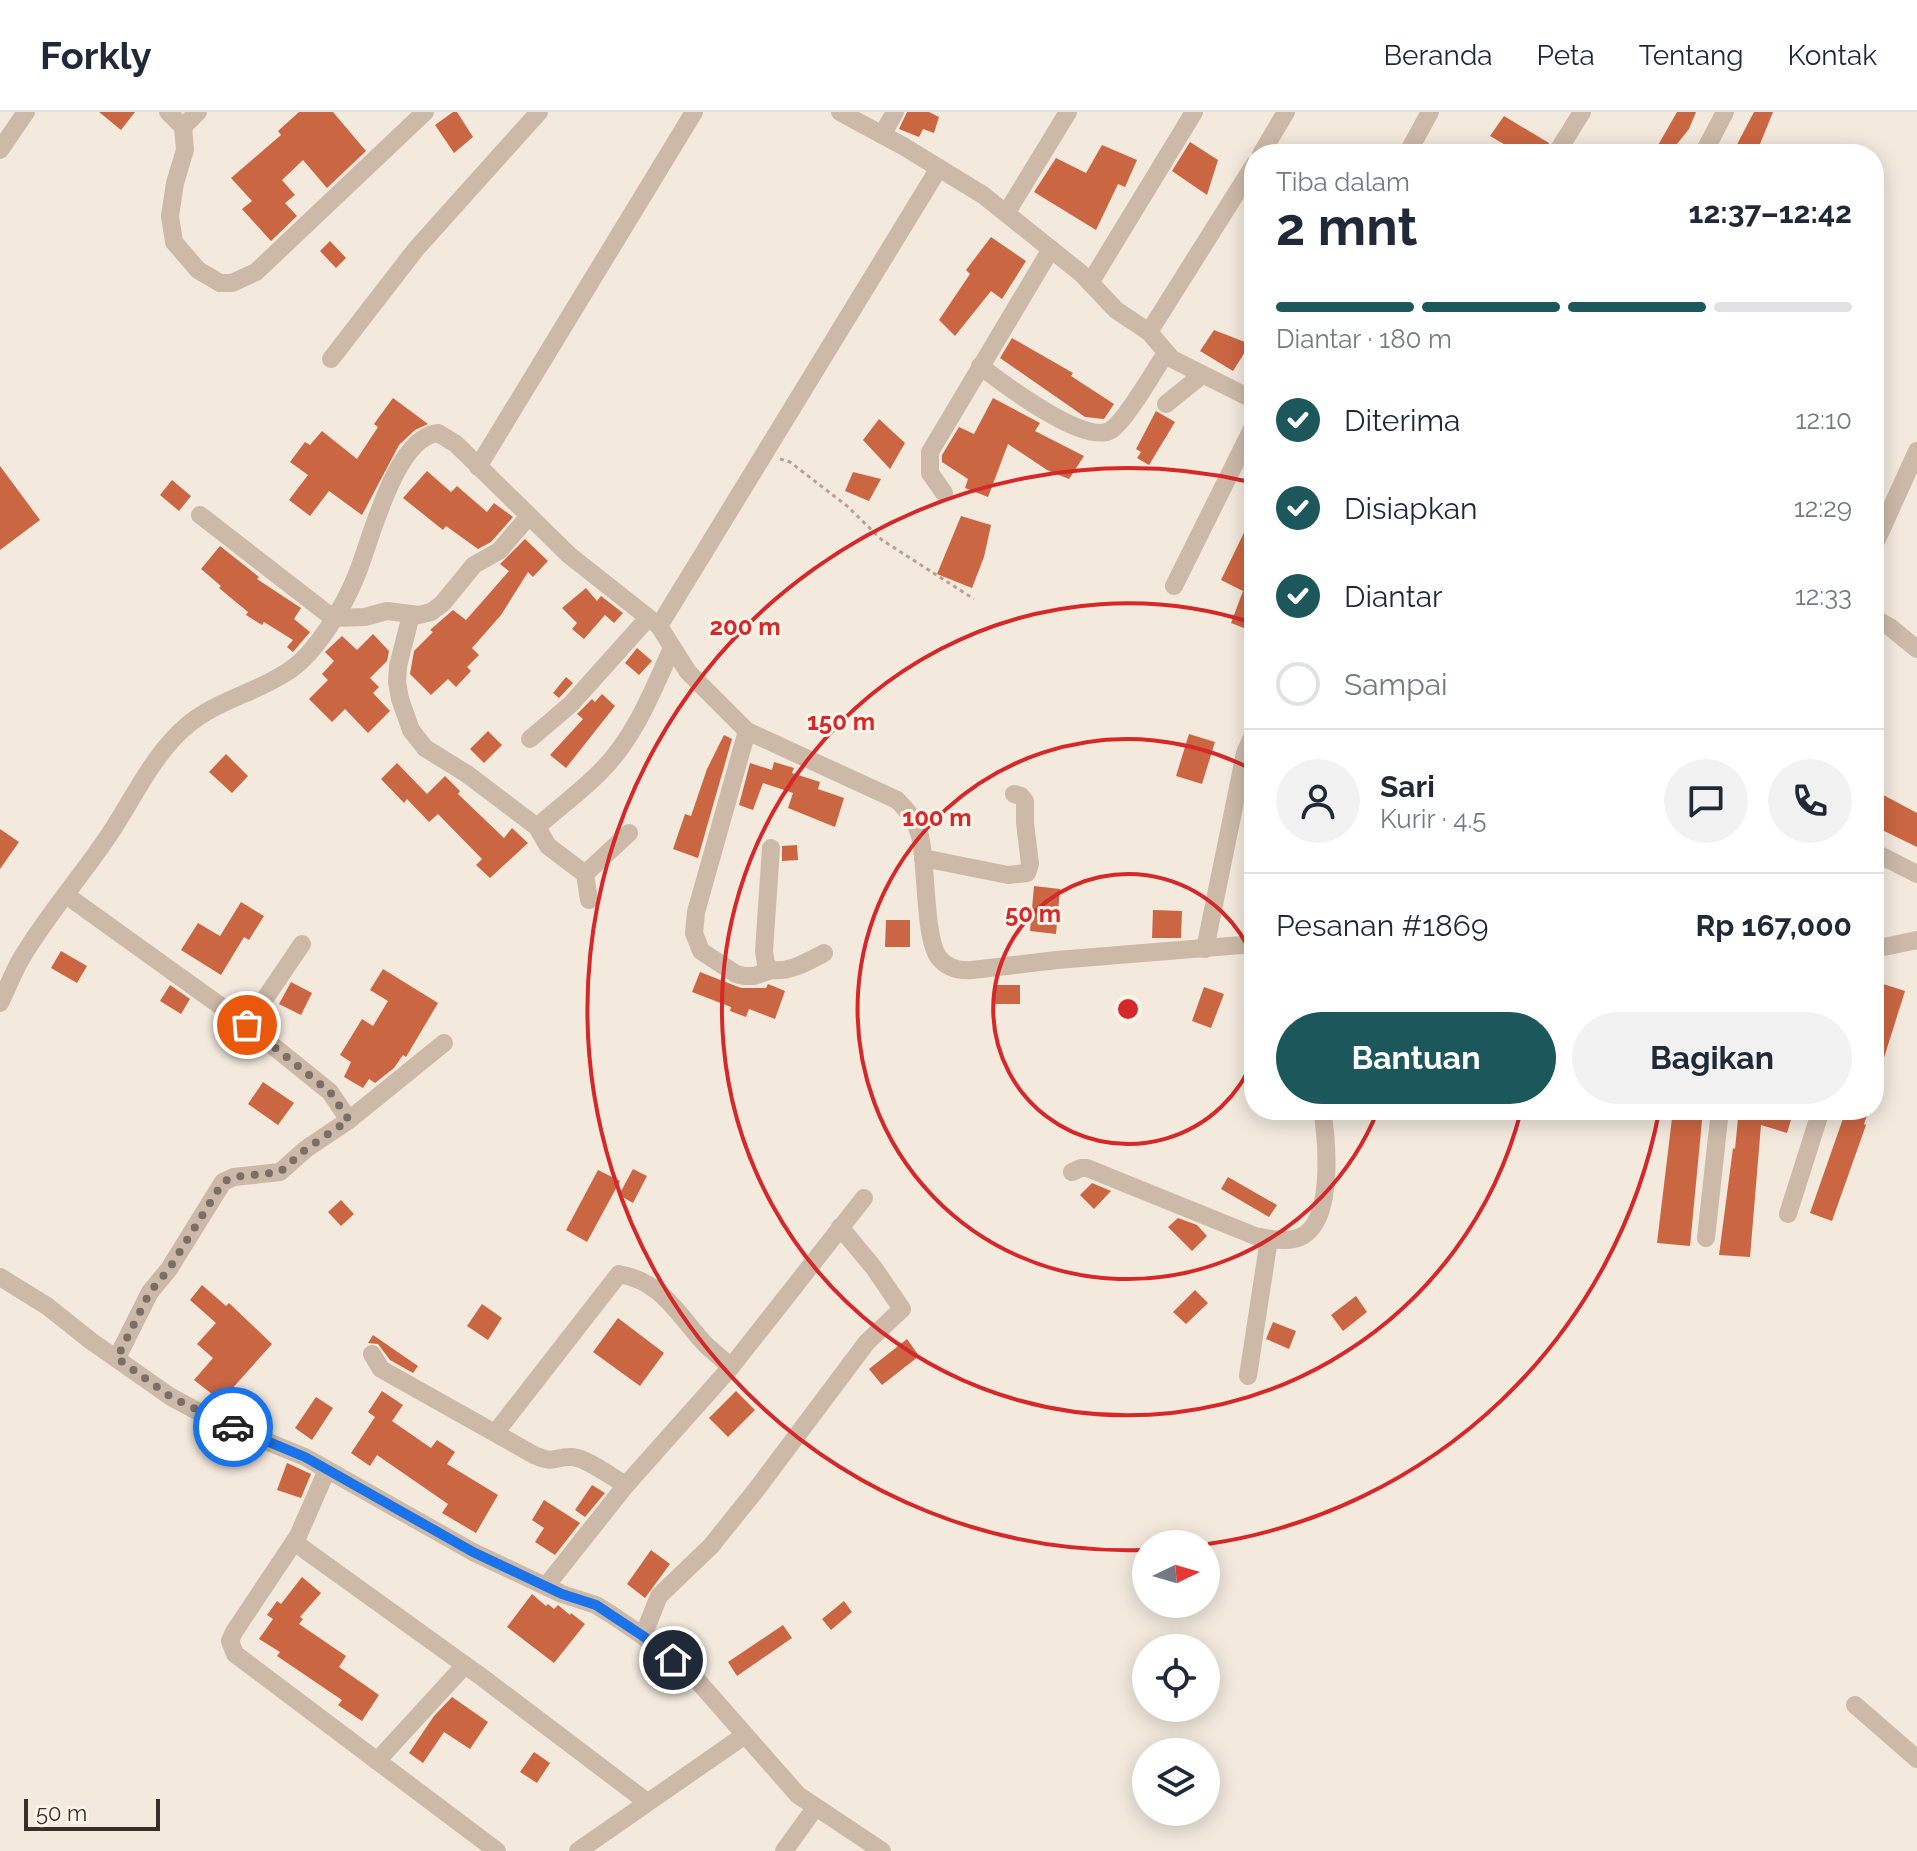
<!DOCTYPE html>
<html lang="id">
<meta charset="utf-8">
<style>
body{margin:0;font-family:Raleway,sans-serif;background:#f2f2f3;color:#1f2937;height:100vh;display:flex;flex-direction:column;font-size:30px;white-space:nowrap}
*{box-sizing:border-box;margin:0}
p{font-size:26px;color:#747a83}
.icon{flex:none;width:44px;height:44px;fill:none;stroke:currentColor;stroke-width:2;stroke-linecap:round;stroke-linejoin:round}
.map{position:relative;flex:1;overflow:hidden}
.panel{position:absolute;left:1244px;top:32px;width:640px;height:976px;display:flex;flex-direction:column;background:#fff;border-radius:32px;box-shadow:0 4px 20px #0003}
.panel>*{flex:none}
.needle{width:52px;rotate:85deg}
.fabs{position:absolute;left:1132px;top:1418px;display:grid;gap:16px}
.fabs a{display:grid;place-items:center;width:88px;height:88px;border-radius:50%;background:#fff;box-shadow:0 4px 20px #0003;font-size:40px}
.scale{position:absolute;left:24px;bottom:20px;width:136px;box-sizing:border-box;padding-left:8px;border:4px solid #392e28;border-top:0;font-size:22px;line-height:28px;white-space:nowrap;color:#392e28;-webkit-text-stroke:6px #fbf3e9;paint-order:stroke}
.pin{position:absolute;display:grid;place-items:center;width:68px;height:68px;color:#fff;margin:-34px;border:4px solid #fff;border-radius:50%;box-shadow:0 2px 8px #0007}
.courier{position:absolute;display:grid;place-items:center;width:80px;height:80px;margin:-40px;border:6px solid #1a73e8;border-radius:50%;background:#fff;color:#222;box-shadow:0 2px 10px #0007}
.headline em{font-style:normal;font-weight:700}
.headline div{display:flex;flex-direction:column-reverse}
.headline{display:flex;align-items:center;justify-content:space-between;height:136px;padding:0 32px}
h1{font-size:52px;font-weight:700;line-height:60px}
.bar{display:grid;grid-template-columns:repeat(4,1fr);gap:12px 8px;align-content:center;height:96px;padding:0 32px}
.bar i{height:10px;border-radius:6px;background:#e0e1e3}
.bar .current{background:#1c575c}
.bar p{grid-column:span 4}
.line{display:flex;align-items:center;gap:20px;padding:0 32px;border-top:2px solid #e0e1e3}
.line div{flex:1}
.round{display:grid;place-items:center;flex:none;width:84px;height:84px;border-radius:42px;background:#f2f2f3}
ol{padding:0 32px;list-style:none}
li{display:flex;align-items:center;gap:24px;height:88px}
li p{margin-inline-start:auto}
li .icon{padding:8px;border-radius:50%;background:#1c575c;color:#fff;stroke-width:4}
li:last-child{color:#747a83}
li i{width:44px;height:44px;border:4px solid #e0e1e3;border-radius:50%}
.action{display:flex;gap:16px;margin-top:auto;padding:16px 32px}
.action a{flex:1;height:92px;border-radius:48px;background:#1c575c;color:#fff;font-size:32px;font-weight:700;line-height:92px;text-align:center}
.action a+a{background:#f2f2f3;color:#1f2937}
header{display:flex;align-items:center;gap:48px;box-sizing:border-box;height:112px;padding:0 40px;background:#fff;border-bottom:2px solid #e0e1e3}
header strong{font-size:38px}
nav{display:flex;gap:44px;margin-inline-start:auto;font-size:28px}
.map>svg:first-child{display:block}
</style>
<header>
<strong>Forkly</strong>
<nav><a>Beranda</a><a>Peta</a><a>Tentang</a><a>Kontak</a></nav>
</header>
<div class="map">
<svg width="1917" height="1739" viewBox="0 0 1917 1739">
<rect width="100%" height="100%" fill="#f3e9dd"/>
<!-- building -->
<g fill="#cb6643">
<polygon points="99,0 135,0 121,18"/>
<polygon points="299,0 333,0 366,39 327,76 303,48 282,68 295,83 285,91 297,104 271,129 242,97 252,89 231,66 281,23 278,19"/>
<polygon points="453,0 457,0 473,25 454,41 435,13"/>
<polygon points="907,0 929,0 939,5 934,21 923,17 919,25 899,17"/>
<polygon points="1677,0 1696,0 1689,17 1669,42 1653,42"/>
<polygon points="1754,0 1773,0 1760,32 1755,42 1732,42"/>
<polygon points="1504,4 1549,31 1544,42 1521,42 1490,24"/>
<polygon points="1190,30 1218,48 1207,83 1172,59"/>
<polygon points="1102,33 1137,48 1125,75 1118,72 1096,118 1034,80 1056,46 1086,61"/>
<polygon points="991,125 1026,149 1002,187 991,179 955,224 939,208 970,162 966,158"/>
<polygon points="330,129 346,146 336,156 320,139"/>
<polygon points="1214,218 1250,232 1233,259 1200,239"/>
<polygon points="1012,226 1073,261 1071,264 1114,292 1104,307 1085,305 1000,246"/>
<polygon points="393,286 428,312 415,318 399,333 362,403 329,379 310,404 289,388 308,363 290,350 305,330 310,333 322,319 357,347 378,315 374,312"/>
<polygon points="993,286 1040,311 1035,319 1084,344 1069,367 1047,358 1008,332 988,385 965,376 968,367 942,350 942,343 959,315 974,322"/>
<polygon points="1156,299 1175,310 1149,353 1137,346 1141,340 1136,337"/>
<polygon points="879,307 905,331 890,357 863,328"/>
<polygon points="0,354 40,408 0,438"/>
<polygon points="427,359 451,380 457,374 487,400 494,391 513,405 491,430 478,437 446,414 443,418 403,386"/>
<polygon points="853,360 881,367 869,389 845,379"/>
<polygon points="172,368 191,384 179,399 160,383"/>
<polygon points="1254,400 1254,520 1231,511 1243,479 1221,468"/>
<polygon points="961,404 991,413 984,445 972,476 937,462"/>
<polygon points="525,427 548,449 533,465 528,460 501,503 472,536 479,543 467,555 471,559 456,575 448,567 431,583 410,562 414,539 433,520 430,518 453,498 466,508 509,459 500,452"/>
<polygon points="220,434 259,465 257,467 301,496 294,507 310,520 293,540 287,535 293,528 264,510 262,513 246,503 248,500 219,476 221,474 201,457"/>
<polygon points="586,476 597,489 601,484 623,501 614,511 605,503 584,527 572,517 577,511 562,496"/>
<polygon points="373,522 389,539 387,549 370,566 379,575 373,581 390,599 368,621 345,597 332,610 309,587 328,568 322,562 334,549 325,540 342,524 357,538"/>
<polygon points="637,536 652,549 639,563 625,551"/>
<polygon points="566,565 573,571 559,586 553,581"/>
<polygon points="602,582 615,594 566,656 550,643 583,607 577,602 592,587 595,590"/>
<polygon points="488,619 502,633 484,651 470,637"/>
<polygon points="1189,622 1215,630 1202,672 1176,664"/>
<polygon points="724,623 732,627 698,746 673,737 685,702 691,704 707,657"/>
<polygon points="226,642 248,664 232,681 209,660"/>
<polygon points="774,650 794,656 792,661 820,670 818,677 844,686 835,715 788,696 793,681 763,671 753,698 739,693 750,651 772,658"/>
<polygon points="397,651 427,682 445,664 460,679 458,682 504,726 512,716 528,731 490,766 476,753 482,747 438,702 429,710 407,687 404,691 381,667"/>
<polygon points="1874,678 1917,701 1917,735 1874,714"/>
<polygon points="0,717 19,730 0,757"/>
<polygon points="797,733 798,748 782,749 782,734"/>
<polygon points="1034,774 1060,777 1056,822 1030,819"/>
<polygon points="241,790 264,804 249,828 244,825 221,863 181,838 198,811 220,824"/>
<polygon points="1153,798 1182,799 1181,826 1152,826"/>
<polygon points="886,808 910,808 910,835 885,835"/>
<polygon points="61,839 87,854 77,871 51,856"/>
<polygon points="383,857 438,891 406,945 403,943 394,956 375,971 369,967 363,976 344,965 351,950 340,943 362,907 373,914 388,889 370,878"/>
<polygon points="700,860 741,876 766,876 768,872 785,879 775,907 749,897 746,905 730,899 731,895 692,880"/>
<polygon points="291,870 312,881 301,903 279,892"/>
<polygon points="1880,871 1905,879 1877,968 1874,968 1874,890"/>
<polygon points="170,873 190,887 181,902 160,889"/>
<rect x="994" y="873" width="26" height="19"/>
<polygon points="1204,875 1224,882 1211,916 1192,909"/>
<polygon points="263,970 294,991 278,1013 248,992"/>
<polygon points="1673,998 1703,998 1690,1134 1657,1131"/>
<polygon points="1732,998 1794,998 1787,1021 1761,1013 1750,1145 1719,1143 1733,1036 1735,1037 1738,1006 1731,1004"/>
<polygon points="1846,998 1869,998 1864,1012 1866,1013 1832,1109 1810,1101"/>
<polygon points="633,1057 647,1064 633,1091 619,1083"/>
<polygon points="598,1058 620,1069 587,1130 566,1118"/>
<polygon points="1228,1065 1277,1093 1269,1105 1221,1077"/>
<polygon points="1092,1071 1111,1079 1094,1097 1080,1083"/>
<polygon points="341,1088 354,1102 341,1114 328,1100"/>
<polygon points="1178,1106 1197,1113 1207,1124 1192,1139 1168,1115"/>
<polygon points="202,1173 226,1194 229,1191 272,1232 221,1289 194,1268 213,1246 197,1232 216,1211 190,1188"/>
<polygon points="1195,1178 1208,1191 1186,1212 1173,1200"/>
<polygon points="1356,1184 1367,1200 1343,1219 1331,1203"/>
<polygon points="482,1192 502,1206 488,1228 467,1214"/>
<polygon points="618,1206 664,1241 640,1274 593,1240"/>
<polygon points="1273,1210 1296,1219 1289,1237 1266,1227"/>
<polygon points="373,1223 418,1254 413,1261 390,1248 378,1232 368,1231"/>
<polygon points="907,1227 919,1244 882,1273 869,1257"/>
<polygon points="382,1279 403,1293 392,1309 431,1336 437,1328 455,1340 447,1352 498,1383 476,1421 442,1401 448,1392 377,1343 370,1354 351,1341 375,1305 368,1300"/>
<polygon points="736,1279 755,1298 728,1325 709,1306"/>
<polygon points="316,1285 333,1296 312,1328 295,1316"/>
<polygon points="287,1351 311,1362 301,1386 277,1378"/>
<polygon points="592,1373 605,1381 585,1405 575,1398"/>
<polygon points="544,1388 580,1411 555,1443 535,1430 544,1416 532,1408"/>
<polygon points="651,1438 670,1452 645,1486 627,1472"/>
<polygon points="302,1465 321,1481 300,1505 303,1507 299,1512 346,1544 339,1555 379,1583 362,1609 338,1593 342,1588 277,1544 280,1540 259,1527 273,1507 267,1503 277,1489 281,1492"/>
<polygon points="532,1482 546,1494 548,1492 554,1497 558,1493 570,1503 571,1501 585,1512 554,1551 507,1515"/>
<polygon points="844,1489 852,1500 831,1518 822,1507"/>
<polygon points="783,1513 792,1526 737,1564 728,1550"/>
<polygon points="452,1585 488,1610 470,1637 444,1620 423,1651 409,1641 434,1604"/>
<polygon points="534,1640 550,1651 537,1671 520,1660"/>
</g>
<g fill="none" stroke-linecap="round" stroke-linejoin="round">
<!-- path -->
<polyline stroke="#b8a392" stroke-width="3" stroke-dasharray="4 4" stroke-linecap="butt" points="780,347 790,350 847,394 882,428 974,487"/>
<!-- minor -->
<g stroke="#ccb9a8" stroke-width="18">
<polyline points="168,0 183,15 185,38 175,71 170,104 174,130 198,158 220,171 232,171 256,160 425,0"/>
<polyline points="840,0 903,34 983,83 1082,162 1116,198 1149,220 1172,247 1254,288"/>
<polyline points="183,15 198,0"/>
<polyline points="882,23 895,0"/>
<polyline points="0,38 26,0"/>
<polyline points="1261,42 1286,0"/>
<polyline points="1407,42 1430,0"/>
<polyline points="1556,42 1582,0"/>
<polyline points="1703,42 1725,0"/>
<polyline points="1007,100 1068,0"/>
<polyline points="1090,171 1194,0"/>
<polyline points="1149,220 1254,53"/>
<polyline points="331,247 416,137 539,0"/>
<path d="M 980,254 C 1001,270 1086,335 1111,318 C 1127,307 1154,259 1166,241"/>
<polyline points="1166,292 1202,263"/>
<polyline points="478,355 694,0"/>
<polyline points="944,381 930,361 930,340 1051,137"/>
<polyline points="200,403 333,506 365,505 387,499 419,503 431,500 442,492 474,453 499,439 529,404"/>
<polyline points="1874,434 1917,339"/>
<polyline points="1174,474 1254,313"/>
<polyline points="411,503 398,554 397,570 400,587 411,618 425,636 467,662 537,715 548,734 585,762 589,788"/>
<polyline points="1874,506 1890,515 1917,537"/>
<polyline points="659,514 939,56"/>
<polyline points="747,619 696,800 694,821 701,839 736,862 744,864 754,864 772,858"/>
<polyline points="530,627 571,592 648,506"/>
<path d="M 537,715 C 558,696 582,679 602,658 C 635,625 653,578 672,536"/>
<path d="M 771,736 L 764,839 L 766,852 L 772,858 C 791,860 807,850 824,841"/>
<polyline points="1874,740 1917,762"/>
<polyline points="923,746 1008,763 1027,761 1030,752 1025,711 1025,689 1021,684 1014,682"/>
<polyline points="585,762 629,721"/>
<polyline points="66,783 247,913"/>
<polyline points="1205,837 1245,641 1254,621"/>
<polyline points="1874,837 1917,828"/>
<path d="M 0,891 C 7,877 13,861 21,847 C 46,804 81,765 109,723 C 130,692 147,655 173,627 C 207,589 247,586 287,560 C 315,543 345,493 357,462 C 371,428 395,325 438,321 L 456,332 L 569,443 L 659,514 L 688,560 L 747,619 L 897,688 C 908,699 916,709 920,724 C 927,753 924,827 939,846 C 948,857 960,859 972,858 L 1057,848 L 1254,832"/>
<polyline points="349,1008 444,931"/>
<path d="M 1072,1060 L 1081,1056 L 1087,1056 L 1255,1124 C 1271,1127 1289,1132 1304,1123 C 1334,1104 1327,1028 1322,998"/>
<polyline points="1788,1102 1821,998"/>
<polyline points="1706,1126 1720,998"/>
<polyline points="0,1165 47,1194 91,1229 171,1285 214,1308 305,1345 473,1440 562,1482 596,1493 612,1503 643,1524 696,1567 798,1683 882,1739"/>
<path d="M 372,1242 L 381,1257 L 534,1343 C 557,1353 553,1344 572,1345 C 587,1346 613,1366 626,1373"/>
<polyline points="117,1246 150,1180 169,1157 223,1070 234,1065 280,1060 306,1037 349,1008 330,980 247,913 302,832"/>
<polyline points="1248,1264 1269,1127"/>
<path d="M 496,1320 L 619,1162 C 664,1170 679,1205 707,1234 C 715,1241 723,1248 731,1255"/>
<polyline points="327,1358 298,1424 234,1520 230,1529 235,1542 497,1739"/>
<polyline points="294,1430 483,1566 647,1690"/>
<polyline points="546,1474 626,1373 731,1255 864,1086"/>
<polyline points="643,1524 659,1484 711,1434 756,1378 867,1230 902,1197 874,1156 840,1115"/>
<polyline points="1855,1593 1917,1647"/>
<polyline points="377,1649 465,1553"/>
<polyline points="578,1739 745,1623"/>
<polyline points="784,1739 815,1696"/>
</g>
</g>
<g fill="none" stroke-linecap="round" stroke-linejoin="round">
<!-- done -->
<polyline stroke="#7a6f67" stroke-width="8" stroke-dasharray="0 14.4" points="233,1315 171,1285 117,1246 150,1180 169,1157 223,1070 234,1065 280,1060 306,1037 349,1008 330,980 247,913"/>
<!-- route -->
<polyline stroke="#1a73e8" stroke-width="10" points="233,1315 305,1345 473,1440 562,1482 596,1493 643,1524 673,1548"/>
</g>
<!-- distance rings -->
<g fill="none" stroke="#d62828" stroke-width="4">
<path d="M1254 946A135 135 0 1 1 1254 848"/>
<path d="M1378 998A270 270 0 1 1 1253 658"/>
<path d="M1521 999A406 406 0 1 1 1253 511"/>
<path d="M1659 1000A541 541 0 0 1 1208 1432M1142 1438A541 541 0 1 1 1250 370"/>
</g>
<circle cx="1128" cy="897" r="12" fill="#d62828" stroke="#fbf3e9" stroke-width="4"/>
<g font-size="24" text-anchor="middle" font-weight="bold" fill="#d62828" stroke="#fbf3e9" stroke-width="6" stroke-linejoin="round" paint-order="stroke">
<text x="745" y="523">200 m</text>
<text x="841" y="618">150 m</text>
<text x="937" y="714">100 m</text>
<text x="1033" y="810">50 m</text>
</g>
</svg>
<div class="fabs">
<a><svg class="needle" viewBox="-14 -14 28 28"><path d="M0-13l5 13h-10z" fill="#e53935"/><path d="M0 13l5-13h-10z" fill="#747a83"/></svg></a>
<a><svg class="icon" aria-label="locate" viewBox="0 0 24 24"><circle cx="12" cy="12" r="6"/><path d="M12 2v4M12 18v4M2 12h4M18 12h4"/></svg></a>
<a><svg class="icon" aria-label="layers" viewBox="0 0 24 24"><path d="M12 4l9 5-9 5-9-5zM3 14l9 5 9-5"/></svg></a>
</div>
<div class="scale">50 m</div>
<div class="pin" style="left:247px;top:913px;background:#ea580c"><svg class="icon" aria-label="bag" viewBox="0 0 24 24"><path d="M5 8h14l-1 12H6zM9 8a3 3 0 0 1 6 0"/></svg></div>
<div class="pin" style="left:673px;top:1548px;background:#1f2937"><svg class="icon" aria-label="home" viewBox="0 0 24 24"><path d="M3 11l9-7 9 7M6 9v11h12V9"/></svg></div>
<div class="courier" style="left:233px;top:1315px"><svg class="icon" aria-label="car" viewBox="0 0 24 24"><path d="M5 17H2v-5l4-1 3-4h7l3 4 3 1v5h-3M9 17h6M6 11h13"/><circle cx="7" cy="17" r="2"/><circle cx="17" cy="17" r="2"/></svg></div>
<section class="panel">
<div class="headline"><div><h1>2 mnt</h1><p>Tiba dalam</p></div><em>12:37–12:42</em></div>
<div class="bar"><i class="current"></i><i class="current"></i><i class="current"></i><i></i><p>Diantar · 180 m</p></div>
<ol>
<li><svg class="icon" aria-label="check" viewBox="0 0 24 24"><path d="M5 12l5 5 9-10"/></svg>Diterima<p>12:10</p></li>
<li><svg class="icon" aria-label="check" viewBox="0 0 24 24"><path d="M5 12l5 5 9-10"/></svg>Disiapkan<p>12:29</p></li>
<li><svg class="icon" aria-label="check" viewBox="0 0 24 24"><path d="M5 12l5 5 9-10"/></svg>Diantar<p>12:33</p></li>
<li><i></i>Sampai</li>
</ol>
<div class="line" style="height:144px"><a class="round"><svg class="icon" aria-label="person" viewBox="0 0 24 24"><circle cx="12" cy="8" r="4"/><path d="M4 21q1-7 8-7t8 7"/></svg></a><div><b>Sari</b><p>Kurir · 4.5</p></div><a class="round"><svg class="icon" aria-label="chat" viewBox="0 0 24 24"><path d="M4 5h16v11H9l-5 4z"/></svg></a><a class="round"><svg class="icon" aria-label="phone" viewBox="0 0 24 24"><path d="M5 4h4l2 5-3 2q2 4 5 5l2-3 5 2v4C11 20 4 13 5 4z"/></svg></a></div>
<div class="line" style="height:104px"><div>Pesanan #1869</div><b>Rp 167,000</b></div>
<div class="action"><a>Bantuan</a><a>Bagikan</a></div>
</section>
</div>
